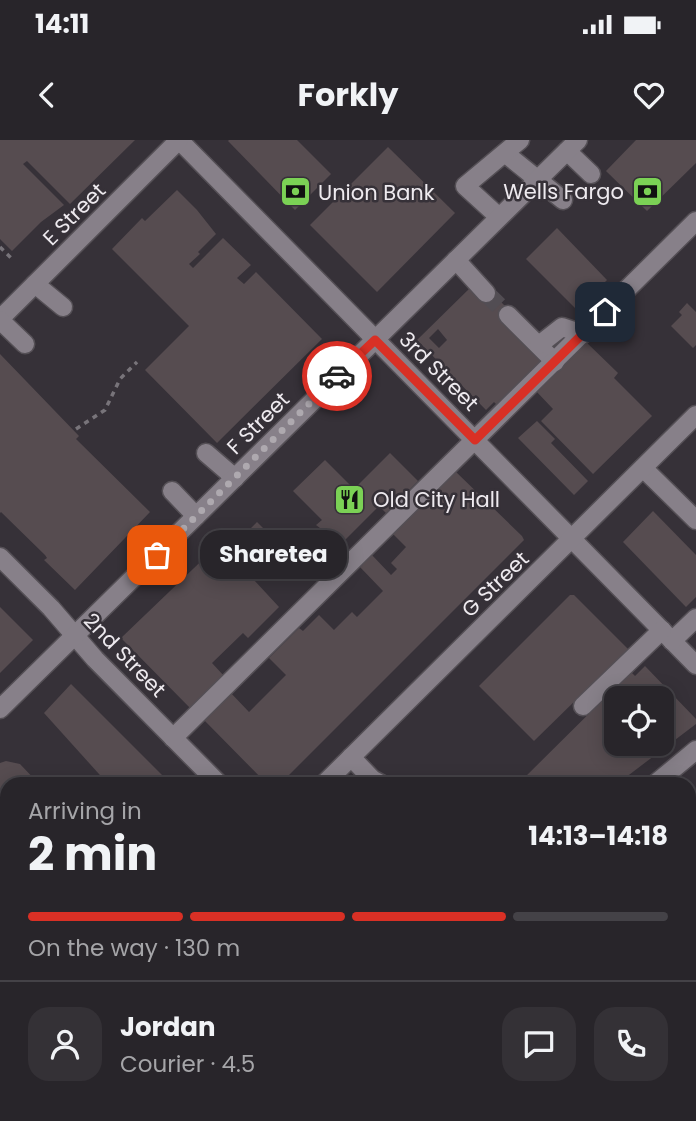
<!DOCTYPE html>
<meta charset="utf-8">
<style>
body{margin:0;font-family:Poppins,sans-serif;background:#343136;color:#f1f3f6;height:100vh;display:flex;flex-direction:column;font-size:26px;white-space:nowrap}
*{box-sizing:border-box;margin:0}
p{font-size:23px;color:#a5a5a8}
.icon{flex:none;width:38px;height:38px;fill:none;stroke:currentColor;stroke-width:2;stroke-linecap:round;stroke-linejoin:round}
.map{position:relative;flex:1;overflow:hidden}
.sheet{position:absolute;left:0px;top:637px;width:696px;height:345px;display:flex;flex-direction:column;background:#28252a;border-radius:21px 21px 0 0;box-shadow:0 4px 18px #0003,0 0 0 2px #444247}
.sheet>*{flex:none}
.fabs{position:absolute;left:604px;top:546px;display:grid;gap:14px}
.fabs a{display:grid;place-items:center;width:70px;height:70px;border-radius:14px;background:#28252a;box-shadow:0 4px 18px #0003,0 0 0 2px #444247;font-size:35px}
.pin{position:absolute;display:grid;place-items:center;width:60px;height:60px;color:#fff;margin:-30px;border-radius:14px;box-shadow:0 4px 10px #0006}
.courier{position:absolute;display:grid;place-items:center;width:70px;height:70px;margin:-35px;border:5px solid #d93025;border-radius:50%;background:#fff;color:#222;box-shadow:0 2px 9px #0007}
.bubble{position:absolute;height:49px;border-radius:21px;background:#28252a;box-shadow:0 4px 18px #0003,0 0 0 2px #444247;font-size:23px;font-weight:700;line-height:49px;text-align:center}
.overview em{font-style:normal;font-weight:700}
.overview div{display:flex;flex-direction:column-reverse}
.overview{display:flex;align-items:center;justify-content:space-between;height:119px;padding:0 28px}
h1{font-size:46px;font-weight:700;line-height:52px}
.bar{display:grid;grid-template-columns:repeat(4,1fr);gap:10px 7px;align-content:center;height:84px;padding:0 28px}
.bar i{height:9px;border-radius:5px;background:#444247}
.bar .current{background:#d93025}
.bar p{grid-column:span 4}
.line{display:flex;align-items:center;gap:18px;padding:0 28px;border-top:2px solid #444247}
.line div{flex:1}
.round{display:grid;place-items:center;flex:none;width:74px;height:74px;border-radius:21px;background:#343136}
.status{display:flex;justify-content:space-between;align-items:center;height:49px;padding:0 35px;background:#28252a;direction:ltr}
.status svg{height:19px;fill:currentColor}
header{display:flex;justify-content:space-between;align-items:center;height:91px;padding:0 28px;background:#28252a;font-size:32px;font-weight:700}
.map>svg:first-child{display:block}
</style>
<div class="status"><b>14:11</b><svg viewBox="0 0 49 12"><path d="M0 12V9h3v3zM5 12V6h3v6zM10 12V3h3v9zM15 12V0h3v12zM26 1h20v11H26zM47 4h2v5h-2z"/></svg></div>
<header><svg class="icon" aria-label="back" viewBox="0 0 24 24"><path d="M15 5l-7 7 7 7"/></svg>Forkly<svg class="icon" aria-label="heart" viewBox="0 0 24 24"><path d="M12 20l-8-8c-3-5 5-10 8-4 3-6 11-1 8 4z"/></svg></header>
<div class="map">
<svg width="696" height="981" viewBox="0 0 696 981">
<rect width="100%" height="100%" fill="#363138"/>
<!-- building -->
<g fill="#564c50" fill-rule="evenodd">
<polygon points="0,0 135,0 70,64 27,21 23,24 64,65 41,82 12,111 0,99"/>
<polygon points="229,0 297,0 331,34 295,70 228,1"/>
<polygon points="636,0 696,0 696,23 647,71 606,31"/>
<polygon points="388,7 455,73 377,152 310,85"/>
<polygon points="177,50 197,70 216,94 198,112 200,114 189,124 193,128 223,98 251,125 237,138 244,144 256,132 322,199 217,303 145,230 189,186 112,109 142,78 145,81"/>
<polygon points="557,88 607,140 577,170 526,119"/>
<path d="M 471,147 L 489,150 L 511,172 L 545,222 L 499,267 L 494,262 L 486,270 L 417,200 ZM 438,189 L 447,200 L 439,208 L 429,198 Z"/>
<polygon points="687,163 696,172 696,205 693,208 671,186 682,175 679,172"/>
<polygon points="585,201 618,233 614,238 652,276 593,334 541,281 553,269 536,251"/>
<polygon points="0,214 79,296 76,299 150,372 75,450 44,420 47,418 45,415 1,372 0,373"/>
<polygon points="537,281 555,299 551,303 588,341 574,355 518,298"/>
<polygon points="390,313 418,341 386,373 379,366 330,415 311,396 320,388 316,385 322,380 293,351 325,320 354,349"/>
<polygon points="454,330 522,396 524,400 280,644 267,644 202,578 229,551 249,572 286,535 269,518 299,488 303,491 319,475 334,490 352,472 357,477 383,451 359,426 371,414 391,435 397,429 391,423 406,407 392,393"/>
<polygon points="653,371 696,415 696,457 686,467 623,402"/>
<polygon points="257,382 291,416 277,430 270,423 254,440 279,467 248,498 243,493 212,523 224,536 191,569 121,498 218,405 239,426 241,423 228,410 237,401 246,409 253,402 245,394"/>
<polygon points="570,455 574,455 628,509 534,601 479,546"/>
<polygon points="0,467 33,500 0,533"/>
<path d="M 645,526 L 696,579 L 696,584 L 617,644 L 518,644 L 631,532 L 635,536 ZM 616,558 L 662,558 L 662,604 L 616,604 Z"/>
<polygon points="71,544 171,644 108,644 44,573"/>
<polygon points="6,621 20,624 39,644 7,644 7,687 0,694 0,623"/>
<polygon points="7,751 7,791 0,784 0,758"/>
<polygon points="0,813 7,823 7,849 0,854"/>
<rect x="317" y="975" width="84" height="6"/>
</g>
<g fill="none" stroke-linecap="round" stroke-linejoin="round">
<!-- minor-tunnel -->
<polyline stroke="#524d53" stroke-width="18" stroke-dasharray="18 9" stroke-linecap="butt" points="486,153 508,175"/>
<defs>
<g id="minor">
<polyline points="179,0 696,525"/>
<polyline points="567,11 591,34"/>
<polyline points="506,14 563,60"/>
<polyline points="499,77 465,46 520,0"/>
<polyline points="456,120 486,153"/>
<polyline points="35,144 63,167"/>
<polyline points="508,175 555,222"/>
<polyline points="0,179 179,0"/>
<polyline points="0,180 25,204"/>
<polyline points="539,205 562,187 583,194"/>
<polyline points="206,313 235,338"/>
<polyline points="643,328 696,380"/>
<polyline points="172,351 196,376"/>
<polyline points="0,417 51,468 95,519 219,644"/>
<polyline points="672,501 696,478"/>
<polyline points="583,566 662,490"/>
<polyline points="0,569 578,0"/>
<polyline points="173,598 696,81"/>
<polyline points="351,617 372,639 381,644"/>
<polyline points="324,644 696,275"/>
<polyline points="655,644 696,610"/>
<polyline points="0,881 7,880"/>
</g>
</defs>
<!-- minor casing -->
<use href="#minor" stroke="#544f55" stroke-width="21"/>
<!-- path -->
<g stroke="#78747a" stroke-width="3.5" stroke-dasharray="5 5" stroke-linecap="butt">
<polyline points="0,107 14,121"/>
<polyline points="76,289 105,270 120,239 137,222"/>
<polyline points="4,945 7,944"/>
<polyline points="0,957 7,958"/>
<polyline points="87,975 111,981"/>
<polyline points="161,975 188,981"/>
<polyline points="302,981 303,975"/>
<polyline points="441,981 442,975"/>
</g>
<!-- minor -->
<use href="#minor" stroke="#878089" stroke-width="18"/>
<!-- rail -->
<g stroke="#d5d1d6" stroke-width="5" stroke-dasharray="9 9" stroke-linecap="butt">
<polyline points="690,675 696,669"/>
<polyline points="0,927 7,927"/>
<polyline points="0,949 7,951"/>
<polyline points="0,965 7,967"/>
<polyline points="45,975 75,981"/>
<polyline points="118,975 145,981"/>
</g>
</g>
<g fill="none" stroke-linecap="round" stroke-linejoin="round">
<!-- done -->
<polyline stroke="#aea9af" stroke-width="7" stroke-dasharray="0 12.6" points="157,415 337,236"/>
<!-- route -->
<polyline stroke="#d93025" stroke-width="9" points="337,236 375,200 475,300 605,172"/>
</g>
<!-- icons -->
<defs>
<symbol id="bank-square" viewBox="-11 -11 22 22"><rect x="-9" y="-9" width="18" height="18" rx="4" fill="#7bd155" stroke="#363138"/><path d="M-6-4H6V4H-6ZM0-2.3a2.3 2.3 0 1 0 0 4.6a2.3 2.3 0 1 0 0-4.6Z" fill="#111"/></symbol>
<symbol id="restaurant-square" viewBox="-11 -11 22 22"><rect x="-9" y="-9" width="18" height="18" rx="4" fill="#7bd155" stroke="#363138"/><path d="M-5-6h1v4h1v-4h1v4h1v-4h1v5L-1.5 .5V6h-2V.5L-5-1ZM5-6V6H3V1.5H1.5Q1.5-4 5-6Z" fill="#111"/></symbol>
</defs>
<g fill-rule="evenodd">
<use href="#bank-square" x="630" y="34" width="35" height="35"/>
<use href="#bank-square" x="278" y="34" width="35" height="35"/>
<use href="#restaurant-square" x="332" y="342" width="35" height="35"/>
</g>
<g text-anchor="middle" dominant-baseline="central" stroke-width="5" stroke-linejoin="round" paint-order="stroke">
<!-- poi labels -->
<g font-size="21" fill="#eeeaef" stroke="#363138" text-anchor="start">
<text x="624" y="51" text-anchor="end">Wells Fargo</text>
<text x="318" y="52">Union Bank</text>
<text x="373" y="359">Old City Hall</text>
</g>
<!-- street labels -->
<g font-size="21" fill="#eeeaef" stroke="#363138">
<text transform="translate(74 74) rotate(-45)">E Street</text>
<text transform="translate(439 231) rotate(45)">3rd Street</text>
<text transform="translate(258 283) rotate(-45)">F Street</text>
<text transform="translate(495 444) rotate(-44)">G Street</text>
<text transform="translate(125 515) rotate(46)">2nd Street</text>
</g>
</g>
</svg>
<div class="fabs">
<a><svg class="icon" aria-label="locate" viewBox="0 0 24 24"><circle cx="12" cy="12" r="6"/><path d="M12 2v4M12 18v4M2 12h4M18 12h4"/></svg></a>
</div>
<div class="pin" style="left:157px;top:415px;background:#ea580c"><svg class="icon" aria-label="bag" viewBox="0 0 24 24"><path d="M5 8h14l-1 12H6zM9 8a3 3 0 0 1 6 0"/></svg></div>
<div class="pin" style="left:605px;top:172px;background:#1f2937"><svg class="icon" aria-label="home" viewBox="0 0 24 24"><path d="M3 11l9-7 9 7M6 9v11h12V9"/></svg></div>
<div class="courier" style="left:337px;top:236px"><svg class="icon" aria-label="car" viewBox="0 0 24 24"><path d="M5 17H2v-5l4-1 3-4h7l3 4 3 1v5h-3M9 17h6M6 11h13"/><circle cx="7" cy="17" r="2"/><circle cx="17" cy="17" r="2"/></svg></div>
<div class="bubble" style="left:200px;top:390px;width:147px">Sharetea</div>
<section class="sheet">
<div class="overview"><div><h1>2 min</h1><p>Arriving in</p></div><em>14:13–14:18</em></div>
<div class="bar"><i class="current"></i><i class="current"></i><i class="current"></i><i></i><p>On the way · 130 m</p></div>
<div class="line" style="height:126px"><a class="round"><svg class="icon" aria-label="person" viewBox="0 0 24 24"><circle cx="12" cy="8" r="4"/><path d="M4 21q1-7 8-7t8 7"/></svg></a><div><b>Jordan</b><p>Courier · 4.5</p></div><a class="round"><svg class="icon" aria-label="chat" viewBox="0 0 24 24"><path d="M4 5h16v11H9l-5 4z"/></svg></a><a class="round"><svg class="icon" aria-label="phone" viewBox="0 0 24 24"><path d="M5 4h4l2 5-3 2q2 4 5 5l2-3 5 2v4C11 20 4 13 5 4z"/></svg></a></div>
</section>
</div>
